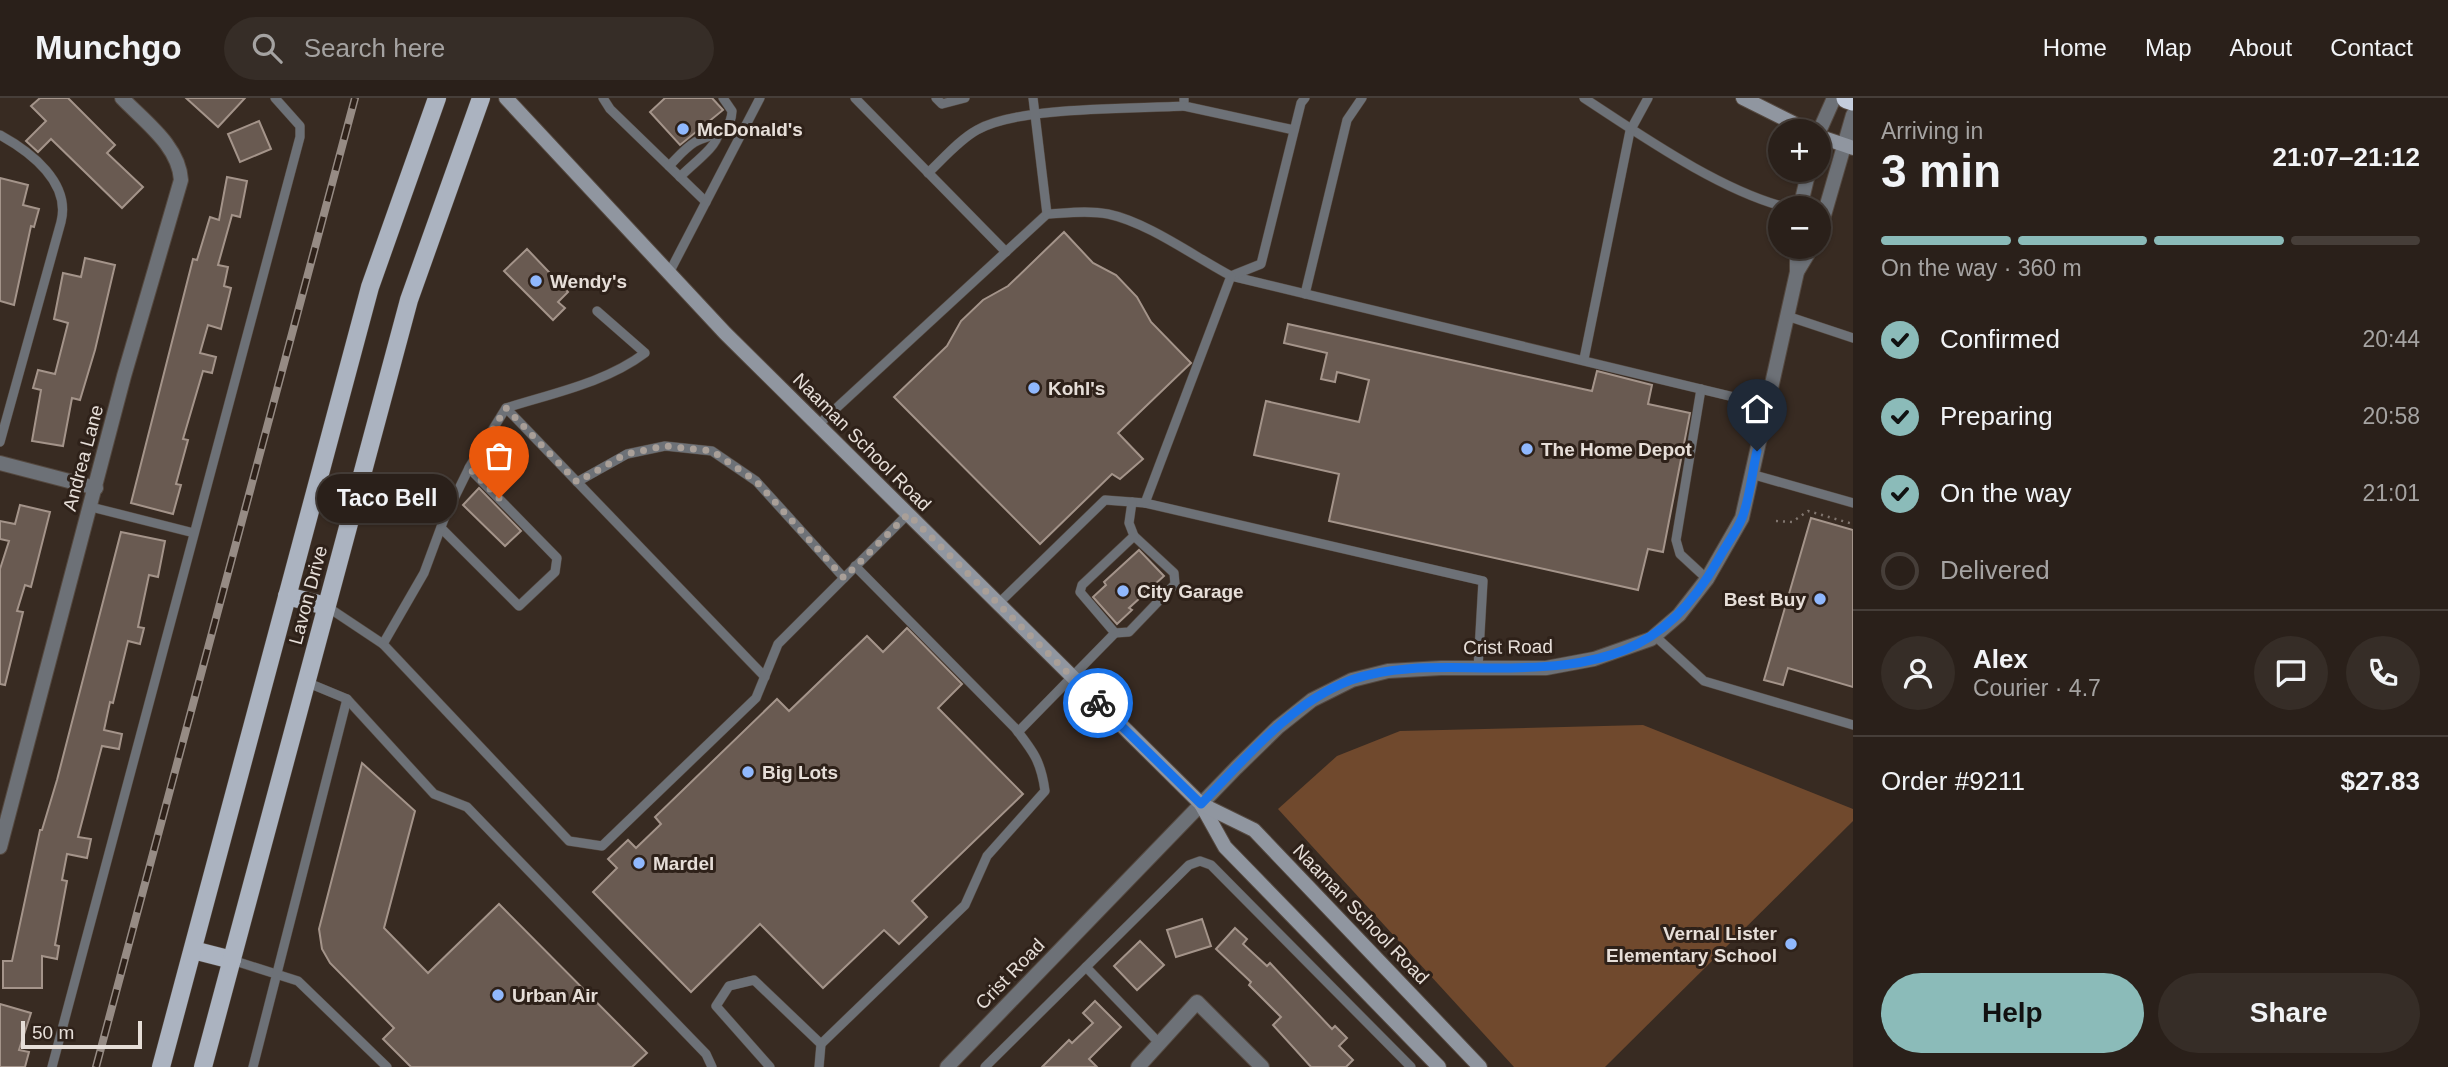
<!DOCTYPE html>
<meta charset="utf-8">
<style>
body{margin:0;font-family:Helvetica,sans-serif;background:#362d27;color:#f1f3f6;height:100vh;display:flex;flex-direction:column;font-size:26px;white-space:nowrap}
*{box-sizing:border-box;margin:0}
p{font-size:23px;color:#a5a3a2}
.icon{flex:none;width:38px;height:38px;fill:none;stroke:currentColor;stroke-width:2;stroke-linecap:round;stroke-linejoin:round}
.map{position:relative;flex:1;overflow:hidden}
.side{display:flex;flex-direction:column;background:#2a201a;width:595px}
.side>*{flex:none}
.fabs{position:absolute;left:1768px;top:21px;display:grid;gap:14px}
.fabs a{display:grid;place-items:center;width:63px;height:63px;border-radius:50%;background:#2a201a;box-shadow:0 2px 5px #0004,0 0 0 2px #463e39;font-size:35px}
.scale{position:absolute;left:21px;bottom:18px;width:121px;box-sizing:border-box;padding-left:7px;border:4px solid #e6ded8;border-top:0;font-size:19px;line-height:24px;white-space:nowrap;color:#e6ded8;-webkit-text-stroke:5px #2e2119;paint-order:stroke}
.pin{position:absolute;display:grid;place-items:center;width:60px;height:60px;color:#fff;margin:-72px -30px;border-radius:50% 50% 50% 0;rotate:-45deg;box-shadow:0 0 7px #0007}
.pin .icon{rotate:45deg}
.courier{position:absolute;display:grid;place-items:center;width:70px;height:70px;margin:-35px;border:5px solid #1a73e8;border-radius:50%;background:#fff;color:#222;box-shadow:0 2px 9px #0007}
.bubble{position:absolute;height:49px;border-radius:24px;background:#2a201a;box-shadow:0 2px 5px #0004,0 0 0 2px #463e39;font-size:23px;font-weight:800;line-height:49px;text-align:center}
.summary em{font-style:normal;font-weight:800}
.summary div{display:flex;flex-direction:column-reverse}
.summary{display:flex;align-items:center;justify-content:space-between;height:119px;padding:0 28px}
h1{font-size:46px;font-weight:800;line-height:52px}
.bar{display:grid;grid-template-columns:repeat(4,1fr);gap:10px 7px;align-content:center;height:84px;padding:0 28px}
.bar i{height:9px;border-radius:5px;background:#463e39}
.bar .current{background:#8bbbb9}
.bar p{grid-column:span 4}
.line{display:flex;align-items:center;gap:18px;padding:0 28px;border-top:2px solid #463e39}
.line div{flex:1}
.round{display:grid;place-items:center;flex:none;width:74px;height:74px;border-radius:37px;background:#362d27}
ol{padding:0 28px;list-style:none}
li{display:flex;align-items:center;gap:21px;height:77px}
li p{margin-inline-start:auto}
li .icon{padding:7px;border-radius:50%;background:#8bbbb9;color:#111;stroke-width:4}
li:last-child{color:#a5a3a2}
li i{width:38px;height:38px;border:4px solid #463e39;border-radius:50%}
.action{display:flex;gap:14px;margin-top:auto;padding:14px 28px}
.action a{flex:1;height:80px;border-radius:42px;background:#8bbbb9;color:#111;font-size:28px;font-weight:800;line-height:80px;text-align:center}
.action a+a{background:#362d27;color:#f1f3f6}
header{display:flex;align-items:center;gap:42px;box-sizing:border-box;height:98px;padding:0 35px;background:#2a201a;border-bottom:2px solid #463e39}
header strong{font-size:33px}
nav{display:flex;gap:38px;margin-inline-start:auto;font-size:24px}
.search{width:490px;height:63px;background:#362d27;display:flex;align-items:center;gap:18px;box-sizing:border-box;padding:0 24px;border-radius:38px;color:#a5a3a2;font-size:26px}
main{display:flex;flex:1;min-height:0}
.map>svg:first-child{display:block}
</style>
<header>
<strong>Munchgo</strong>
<div class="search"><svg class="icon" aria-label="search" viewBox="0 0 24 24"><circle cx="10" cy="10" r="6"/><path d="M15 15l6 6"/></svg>Search here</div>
<nav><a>Home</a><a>Map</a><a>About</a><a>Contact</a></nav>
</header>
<main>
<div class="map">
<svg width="1853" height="969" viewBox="0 0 1853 969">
<rect width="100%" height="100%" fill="#382b22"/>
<!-- green -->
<polygon fill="#70492d" points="1643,627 1853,711 1853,723 1605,969 1514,969 1278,711 1337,658 1400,633"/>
<!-- building -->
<g fill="#695a51" stroke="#a4948a" stroke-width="2">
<polygon points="40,0 68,0 115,47 107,55 143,89 122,110 51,41 38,54 26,43 46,23 31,8"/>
<polygon points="186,0 245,0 218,29"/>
<polygon points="665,0 712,0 723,12 680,47 650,14"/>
<polygon points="259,23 271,51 240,64 228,36"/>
<polygon points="227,79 247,83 240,119 232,117 218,167 228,169 224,188 231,190 221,231 208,227 200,255 216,259 212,275 203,273 183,341 188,342 176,386 181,387 173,416 131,405 193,161 197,162 210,119 219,122"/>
<polygon points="0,80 28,87 23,107 39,111 34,129 31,128 14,207 0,203"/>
<polygon points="1064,134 1093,165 1116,177 1137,199 1151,224 1191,265 1118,335 1143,361 1120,381 1112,376 1040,446 894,299 947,248 961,223 983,202 1008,188"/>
<polygon points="527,151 568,194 558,204 565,210 553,222 504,173"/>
<polygon points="85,160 115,167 95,252 80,302 72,300 63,348 32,343 41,292 33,290 38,272 55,276 68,225 54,221 63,175 81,179"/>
<polygon points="1288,226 1592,293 1597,273 1652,287 1648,306 1690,315 1663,454 1648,451 1638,492 1329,423 1339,376 1254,357 1266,303 1359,324 1369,282 1337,274 1335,284 1321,281 1327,255 1284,245"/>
<polygon points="479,390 521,433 505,448 463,407"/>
<polygon points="20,407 50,414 31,489 25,487 17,513 23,514 5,587 0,586 0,471 9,443 0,441 0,423 15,426"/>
<polygon points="1811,420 1853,432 1853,589 1788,570 1783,587 1764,582"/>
<polygon points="121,434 165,443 158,479 149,477 138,529 144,530 140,546 128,543 113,605 110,604 104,632 122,636 119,651 102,648 78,739 91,741 87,760 67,756 62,782 67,783 55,847 59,848 57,861 42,858 42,890 3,890 3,863 12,863 40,732 42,732 57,682"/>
<polygon points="1139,452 1164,478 1129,510 1132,512 1117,526 1093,499 1106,487 1104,484"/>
<polygon points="907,530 962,586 938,610 1023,696 912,803 927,819 899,846 884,832 823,890 760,826 691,894 593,794 617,770 608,761 628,742 636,750 661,726 655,719 777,601 789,613 867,538 883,554"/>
<polygon points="362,665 415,713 384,830 428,875 499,806 647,955 632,969 411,969 383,941 394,930 330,865 322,851 319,831"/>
<polygon points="1202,821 1211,848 1176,859 1167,832"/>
<polygon points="1235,830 1247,841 1243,846 1267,868 1270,865 1332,931 1335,928 1347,940 1339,948 1353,962 1346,969 1311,969 1273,927 1281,919 1249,887 1251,884 1216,851"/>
<polygon points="1140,843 1164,867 1137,892 1114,868"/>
<polygon points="1095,903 1121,929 1089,961 1097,969 1042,969 1069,942 1072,945 1093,925 1083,915"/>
<polygon points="0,906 31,915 19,952 29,954 25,969 0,969"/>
</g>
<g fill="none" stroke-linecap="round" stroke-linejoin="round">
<defs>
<g id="service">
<polyline points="603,0 610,11 706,104"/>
<polyline points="855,0 1006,154"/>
<polyline points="936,0 942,6 965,0"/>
<polyline points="1184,0 1184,8 1294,32"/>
<path d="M 1584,0 C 1642,38 1722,94 1789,110"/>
<path d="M 0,37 C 31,54 71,85 61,124 L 0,344"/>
<path d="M 669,68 C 677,60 685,50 695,44 C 712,35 731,37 732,13 L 723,0"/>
<path d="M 928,75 C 943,61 959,42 977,32 C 1019,8 1132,11 1184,8"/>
<path d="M 680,79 C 691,67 717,49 718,36"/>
<polyline points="669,175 760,0"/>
<polyline points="1231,178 1767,307"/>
<polyline points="1231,178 1261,166 1301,5 1305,0"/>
<polyline points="1305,196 1347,22 1362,0"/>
<polyline points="1787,218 1853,240"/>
<polyline points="1584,261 1630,33 1648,0"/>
<polyline points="1701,291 1676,442 1680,456 1707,481"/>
<polyline points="506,310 765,579"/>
<polyline points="818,327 1047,116 1033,0"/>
<polyline points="1751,376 1853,405"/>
<polyline points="577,384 627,356 665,348 712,353 756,383 844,480"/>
<polyline points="1145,405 1483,483 1478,570"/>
<polyline points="91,409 194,435"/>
<polyline points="441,430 519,508 555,474 557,460 469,370"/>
<path d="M 998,506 L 1105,402 L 1145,405 L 1231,178 C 1195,159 1147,124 1108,116 C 1088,112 1067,115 1047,116"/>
<path d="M 326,508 L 383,546 L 424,475 L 444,421 L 470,368 L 506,310 C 553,295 605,285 645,255 L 597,213"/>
<polyline points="1115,535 1129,534 1175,486 1174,475 1134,438"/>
<polyline points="1655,538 1704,583 1853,627"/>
<polyline points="383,546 569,743 602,748 756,600 778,546 908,416"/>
<polyline points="306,584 347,601 434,696 467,709 706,956 712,969"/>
<polyline points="1018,634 1115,535 1080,494 1082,487 1134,438 1129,425 1132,404"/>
<polyline points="232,862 298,883 387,969"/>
<polyline points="1086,869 1159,945"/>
<path d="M 821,946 L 965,807 L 987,758 L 1045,693 C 1041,663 1033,653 1015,630 L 855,468"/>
<polyline points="52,969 300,39 300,28 275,0"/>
<polyline points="253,969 347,601"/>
<polyline points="770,969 716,908 729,888 754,882 821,946 819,969"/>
<polyline points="985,969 1189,767 1200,763 1211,767 1411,969"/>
</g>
<g id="minor">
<polyline points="0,365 96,390"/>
<path d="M 0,749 L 124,278 L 181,82 C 179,48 145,24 122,0"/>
<polyline points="1138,969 1197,904 1262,969"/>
</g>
<g id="tertiary">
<polyline points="1818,36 1834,0"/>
<polyline points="1800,110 1809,72"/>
<polyline points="1818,138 1853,17"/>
<polyline points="1798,172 1812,149"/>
<polyline points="947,969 1236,670 1278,629 1312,602 1352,582 1388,573 1441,570 1546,570 1594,561 1651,541 1679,517 1707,481 1742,420 1797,174 1797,149"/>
</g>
<g id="secondary">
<polyline points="506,0 725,235 1201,706 1225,749 1439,969"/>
<polyline points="1743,0 1809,33"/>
<polyline points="1818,38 1853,50"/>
<polyline points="1201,706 1254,732 1480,969"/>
</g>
<g id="primary">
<polyline points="287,498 326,508"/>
<polyline points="193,852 232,862"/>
<polyline points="161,969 370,189 437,0"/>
<polyline points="203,969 409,202 481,0"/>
</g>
<polyline id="motorway" points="1847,0 1853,2"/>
</defs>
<!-- service casing -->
<use href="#service" stroke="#54483f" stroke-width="10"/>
<!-- minor casing -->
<use href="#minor" stroke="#54483f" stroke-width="16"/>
<!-- tertiary casing -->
<use href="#tertiary" stroke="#54483f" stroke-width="16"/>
<!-- secondary casing -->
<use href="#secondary" stroke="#54483f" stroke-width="16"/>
<!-- primary casing -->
<use href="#primary" stroke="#54483f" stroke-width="19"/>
<!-- motorway casing -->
<use href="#motorway" stroke="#54483f" stroke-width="23"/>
<!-- path -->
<polyline stroke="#81766f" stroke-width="2.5" stroke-dasharray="2 5" stroke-linecap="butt" points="1776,423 1792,424 1808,413 1853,426"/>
<!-- service -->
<use href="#service" stroke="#6d7177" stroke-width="9"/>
<!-- minor -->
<use href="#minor" stroke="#6d7177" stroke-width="14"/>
<!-- tertiary -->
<use href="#tertiary" stroke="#6d7177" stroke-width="14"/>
<!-- secondary -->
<use href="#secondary" stroke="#9096a0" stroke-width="14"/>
<!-- primary -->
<use href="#primary" stroke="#abb3c0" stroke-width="18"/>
<!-- motorway -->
<use href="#motorway" stroke="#c4cddd" stroke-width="21"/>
<defs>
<polyline id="rail" points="96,969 355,0"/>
</defs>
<!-- rail casing -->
<use href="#rail" stroke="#968b84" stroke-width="8"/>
<!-- rail -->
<use href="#rail" stroke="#2e2119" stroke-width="5" stroke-dasharray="16" stroke-linecap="butt"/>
</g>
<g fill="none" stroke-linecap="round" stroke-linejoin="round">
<!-- done -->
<polyline stroke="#a99f98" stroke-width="7" stroke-dasharray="0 12.6" points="499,400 469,370 506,310 577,384 626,356 665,348 712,353 756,383 844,480 908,416 1098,605"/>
<!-- route -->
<path stroke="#1a73e8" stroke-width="9" d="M 1098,605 L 1201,706 C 1245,661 1290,605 1351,582 C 1395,566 1448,570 1494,570 C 1597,570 1664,558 1718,462 C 1725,448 1736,435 1742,420 C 1750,400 1752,374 1757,353"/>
</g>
<!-- markers -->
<g fill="#90b8fd" stroke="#2e2119" stroke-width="2.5">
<circle cx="683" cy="31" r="7"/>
<circle cx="536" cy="183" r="7"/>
<circle cx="1034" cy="290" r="7"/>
<circle cx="1527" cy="351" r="7"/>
<circle cx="1123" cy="493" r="7"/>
<circle cx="1820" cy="501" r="7"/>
<circle cx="748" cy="674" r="7"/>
<circle cx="639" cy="765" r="7"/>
<circle cx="1791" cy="846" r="7"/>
<circle cx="498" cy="897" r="7"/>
</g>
<g text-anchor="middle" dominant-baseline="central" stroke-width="6" stroke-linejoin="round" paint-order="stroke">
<!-- poi labels -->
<g font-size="19" font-weight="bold" fill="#e6ded8" stroke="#2e2119" text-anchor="start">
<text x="697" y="31">McDonald's</text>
<text x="550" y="183">Wendy's</text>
<text x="1048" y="290">Kohl's</text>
<text x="1541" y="351">The Home Depot</text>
<text x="1137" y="493">City Garage</text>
<text x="1806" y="501" text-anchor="end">Best Buy</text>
<text x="762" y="674">Big Lots</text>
<text x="653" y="765">Mardel</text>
<text x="1777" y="835" text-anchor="end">Vernal Lister<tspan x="1777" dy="22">Elementary School</tspan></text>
<text x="512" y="897">Urban Air</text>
</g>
<!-- street labels -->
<g font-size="19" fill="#e6ded8" stroke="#2e2119">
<text transform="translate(862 344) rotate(45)">Naaman School Road</text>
<text transform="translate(83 360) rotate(-75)">Andrea Lane</text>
<text transform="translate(308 497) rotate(-75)">Lavon Drive</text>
<text transform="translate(1508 549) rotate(-1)">Crist Road</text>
<text transform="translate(1361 816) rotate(46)">Naaman School Road</text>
<text transform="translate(1010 876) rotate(-46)">Crist Road</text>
</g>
</g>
</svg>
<div class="fabs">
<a>+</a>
<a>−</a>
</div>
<div class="scale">50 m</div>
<div class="pin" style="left:499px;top:400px;background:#ea580c"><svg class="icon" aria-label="bag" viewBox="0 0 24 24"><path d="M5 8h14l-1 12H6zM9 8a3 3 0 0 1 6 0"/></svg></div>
<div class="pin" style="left:1757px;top:353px;background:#1f2937"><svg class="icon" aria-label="home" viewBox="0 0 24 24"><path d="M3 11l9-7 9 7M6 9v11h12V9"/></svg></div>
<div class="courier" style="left:1098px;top:605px"><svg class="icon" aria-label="bike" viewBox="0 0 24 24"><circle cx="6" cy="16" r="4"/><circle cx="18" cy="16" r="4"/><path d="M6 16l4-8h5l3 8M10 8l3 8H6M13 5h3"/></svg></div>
<div class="bubble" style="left:317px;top:376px;width:140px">Taco Bell</div>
</div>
<section class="side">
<div class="summary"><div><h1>3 min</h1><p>Arriving in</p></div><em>21:07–21:12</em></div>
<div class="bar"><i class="current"></i><i class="current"></i><i class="current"></i><i></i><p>On the way · 360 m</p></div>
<ol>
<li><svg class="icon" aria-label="check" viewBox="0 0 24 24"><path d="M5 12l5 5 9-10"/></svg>Confirmed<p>20:44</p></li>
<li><svg class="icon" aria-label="check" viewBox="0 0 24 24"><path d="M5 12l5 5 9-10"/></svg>Preparing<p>20:58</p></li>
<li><svg class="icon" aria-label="check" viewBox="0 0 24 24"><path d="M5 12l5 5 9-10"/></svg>On the way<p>21:01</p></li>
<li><i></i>Delivered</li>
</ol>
<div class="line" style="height:126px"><a class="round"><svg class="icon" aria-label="person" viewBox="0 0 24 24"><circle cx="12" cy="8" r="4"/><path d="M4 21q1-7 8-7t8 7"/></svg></a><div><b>Alex</b><p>Courier · 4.7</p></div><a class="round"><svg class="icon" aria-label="chat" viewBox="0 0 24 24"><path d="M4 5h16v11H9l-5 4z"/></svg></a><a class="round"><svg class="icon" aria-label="phone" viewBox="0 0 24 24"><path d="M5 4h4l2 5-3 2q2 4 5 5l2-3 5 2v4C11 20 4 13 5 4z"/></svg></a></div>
<div class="line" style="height:91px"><div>Order #9211</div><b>$27.83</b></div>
<div class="action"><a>Help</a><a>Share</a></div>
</section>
</main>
